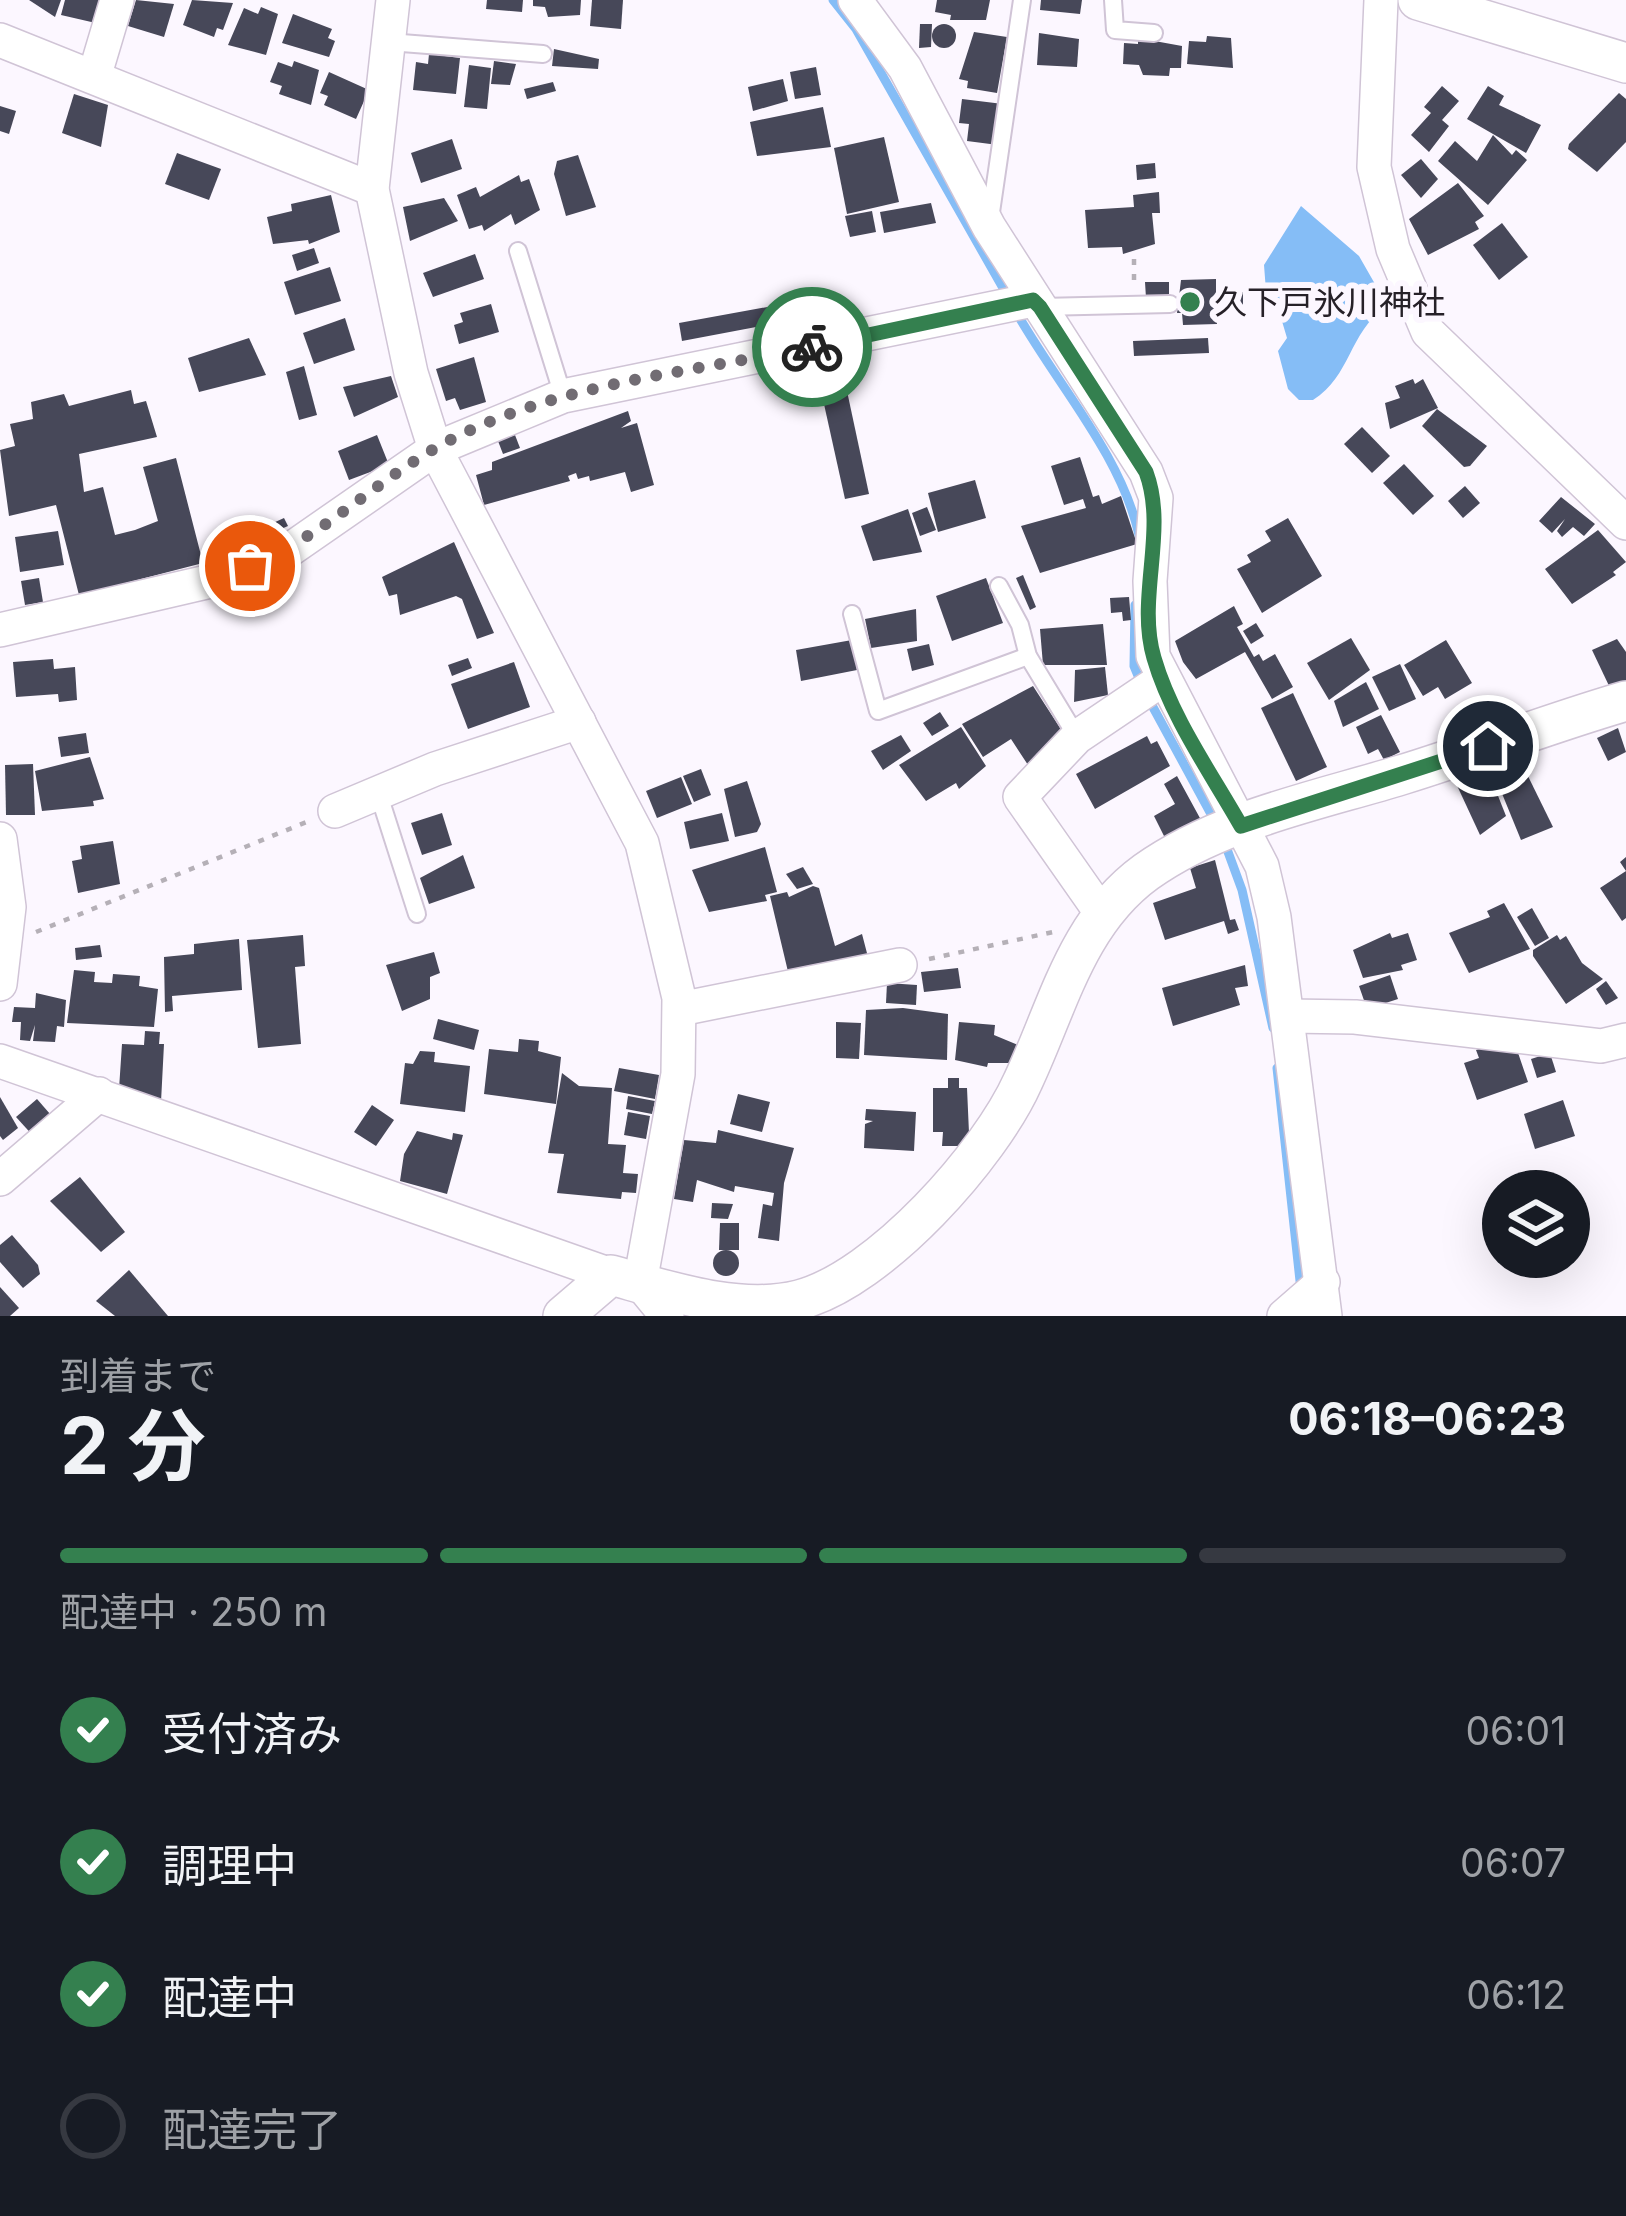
<!DOCTYPE html>
<html lang="ja">
<meta charset="utf-8">
<style>
body{margin:0;font-family:Inter,"Noto Sans JP",sans-serif;background:#20242c;color:#f1f3f6;height:100vh;display:flex;flex-direction:column;font-size:45px;white-space:nowrap}
*{box-sizing:border-box;margin:0}
p{font-size:39px;color:#9ea1a6}
.icon{flex:none;width:66px;height:66px;fill:none;stroke:currentColor;stroke-width:2;stroke-linecap:round;stroke-linejoin:round}
.map{position:relative;height:1316px;overflow:hidden}
.sheet{display:flex;flex-direction:column;background:#171b24;flex:1}
.sheet>*{flex:none}
.buttons{position:absolute;left:1482px;top:1170px;display:grid;gap:24px}
.buttons a{display:grid;place-items:center;width:108px;height:108px;border-radius:50%;background:#171b24;box-shadow:0 12px 48px #0002;font-size:60px}
.pin{position:absolute;display:grid;place-items:center;width:102px;height:102px;color:#fff;margin:-51px;border:6px solid #fff;border-radius:50%;box-shadow:0 3px 12px #0007}
.courier{position:absolute;display:grid;place-items:center;width:120px;height:120px;margin:-60px;border:9px solid #34804f;border-radius:50%;background:#fff;color:#222;box-shadow:0 3px 15px #0007}
.headline em{font-style:normal;font-weight:700}
.headline div{display:flex;flex-direction:column-reverse}
.headline{display:flex;align-items:center;justify-content:space-between;height:204px;padding:0 60px}
h1{font-size:78px;font-weight:700;line-height:90px}
.bar{display:grid;grid-template-columns:repeat(4,1fr);gap:18px 12px;align-content:center;height:144px;padding:0 60px}
.bar i{height:15px;border-radius:9px;background:#363941}
.bar .current{background:#34804f}
.bar p{grid-column:span 4}
ol{padding:0 60px;list-style:none}
li{display:flex;align-items:center;gap:36px;height:132px}
li p{margin-inline-start:auto}
li .icon{padding:12px;border-radius:50%;background:#34804f;color:#fff;stroke-width:4}
li:last-child{color:#9ea1a6}
li i{width:66px;height:66px;border:6px solid #363941;border-radius:50%}
.map>svg:first-child{display:block}
</style>
<div class="map">
<svg width="1626" height="1316" viewBox="0 0 1626 1316">
<rect width="100%" height="100%" fill="#fcf7ff"/>
<!-- water -->
<path fill="#85bdf6" d="M 1301,206 L 1359,256 L 1387,305 C 1347,335 1352,375 1313,400 L 1299,400 L 1288,389 L 1278,351 L 1287,338 L 1276,301 L 1266,291 L 1264,265 Z"/>
<g fill="none" stroke-linecap="round" stroke-linejoin="round">
<!-- stream -->
<g stroke="#85bdf6" stroke-width="9">
<polyline points="833,0 856,29 1007,295"/>
<path d="M 1015,310 C 1055,382 1121,454 1139,535"/>
<polyline points="1135,605 1134,666 1141,683"/>
<polyline points="1148,698 1217,825"/>
<polyline points="1224,841 1242,890 1273,1028"/>
<polyline points="1277,1068 1301,1290"/>
</g>
</g>
<!-- building -->
<g fill="#474859">
<polygon points="29,0 61,0 55,17"/>
<polygon points="65,0 107,0 100,24 61,15"/>
<polygon points="136,0 174,4 164,37 128,26"/>
<polygon points="192,0 233,3 223,30 217,28 214,37 183,25"/>
<polygon points="487,0 523,0 522,12 486,9"/>
<polygon points="533,0 581,0 580,15 548,17 545,7 533,6"/>
<polygon points="592,0 623,0 621,29 590,26"/>
<polygon points="937,0 990,0 986,20 950,20 951,15 935,12"/>
<polygon points="1041,0 1082,0 1080,14 1040,10"/>
<polygon points="261,7 278,14 266,55 228,45 244,8 258,14"/>
<polygon points="293,14 332,29 328,38 335,41 329,57 282,43"/>
<circle cx="944" cy="36" r="12"/>
<polygon points="920,24 932,24 931,47 919,48"/>
<polygon points="974,32 1007,37 997,93 967,88 968,81 959,79"/>
<polygon points="1039,33 1079,39 1077,67 1037,65"/>
<polygon points="1207,36 1231,38 1233,68 1187,64 1189,41 1206,42"/>
<polygon points="1138,38 1182,46 1181,68 1170,68 1169,76 1143,75 1139,65 1123,64 1124,43 1138,44"/>
<polygon points="554,49 599,59 598,69 552,66"/>
<polygon points="429,54 460,58 456,94 413,90 416,62 428,64"/>
<polygon points="294,61 319,70 311,105 279,94 282,86 270,82 278,62 292,67"/>
<polygon points="494,61 516,64 510,85 491,84"/>
<polygon points="469,65 491,68 487,109 464,107"/>
<polygon points="816,67 821,95 795,99 790,72"/>
<polygon points="329,72 369,90 356,119 324,105 328,96 320,93"/>
<polygon points="783,79 788,101 753,111 748,87"/>
<polygon points="553,82 556,91 527,99 524,89"/>
<polygon points="1442,86 1459,101 1442,120 1449,126 1429,152 1411,135 1431,113 1424,107"/>
<polygon points="1488,86 1504,96 1499,105 1541,125 1526,153 1467,119"/>
<polygon points="1619,93 1626,99 1626,142 1597,172 1568,149 1569,144"/>
<polygon points="74,94 108,105 101,147 62,133"/>
<polygon points="962,99 1003,104 998,145 967,141 969,124 959,123"/>
<polygon points="0,106 16,111 9,134 0,131"/>
<polygon points="823,107 831,147 757,156 750,122"/>
<polygon points="1493,135 1512,155 1516,150 1527,160 1488,205 1438,161 1455,141 1477,161"/>
<polygon points="884,137 899,202 847,214 834,148"/>
<polygon points="452,139 462,169 421,183 411,153"/>
<polygon points="177,153 221,169 209,200 165,184"/>
<polygon points="578,155 596,207 566,216 554,174 557,161"/>
<polygon points="1421,159 1438,179 1421,198 1401,175"/>
<polygon points="1155,163 1156,178 1137,180 1136,165"/>
<polygon points="519,175 521,182 529,179 540,210 515,225 511,214 484,231 482,225 469,229 457,195 476,187 480,197"/>
<polygon points="1458,183 1484,216 1475,222 1479,229 1428,255 1409,219"/>
<polygon points="1159,192 1160,213 1152,213 1155,244 1123,254 1122,247 1088,248 1085,210 1134,207 1133,195"/>
<polygon points="331,195 340,232 309,244 308,240 273,244 267,217 292,211 291,204"/>
<polygon points="444,198 458,221 410,241 403,207"/>
<polygon points="931,203 936,223 884,233 880,212"/>
<polygon points="872,211 876,232 850,237 845,216"/>
<polygon points="1502,223 1528,257 1499,280 1473,245"/>
<polygon points="314,248 319,263 297,271 292,255"/>
<polygon points="475,254 484,279 433,297 423,273"/>
<polygon points="330,267 341,301 295,315 284,282"/>
<polygon points="1216,279 1216,293 1243,292 1243,310 1216,311 1217,324 1183,325 1182,313 1177,313 1181,280"/>
<polygon points="1145,282 1169,282 1169,297 1146,298"/>
<polygon points="828,296 831,313 682,341 679,323"/>
<polygon points="491,304 499,332 459,344 454,325 463,322 460,313"/>
<polygon points="345,318 355,350 314,364 303,333"/>
<polygon points="249,338 266,375 199,392 188,358"/>
<polygon points="1208,338 1209,353 1134,356 1133,341"/>
<polygon points="474,357 486,402 460,410 455,398 446,401 436,369"/>
<polygon points="841,363 869,494 845,499 816,368"/>
<polygon points="304,366 317,415 299,420 286,372"/>
<polygon points="391,376 398,397 354,417 343,387"/>
<polygon points="1413,379 1415,384 1423,379 1438,408 1390,429 1385,403 1400,398 1395,386"/>
<polygon points="131,390 134,404 146,401 157,437 79,454 84,492 103,487 115,535 135,530 158,521 143,467 176,458 203,563 79,595 56,505 9,516 0,450 15,446 10,424 33,419 31,402 64,394 69,406"/>
<polygon points="1437,409 1487,446 1470,466 1464,467 1422,426"/>
<polygon points="628,411 631,421 621,428 637,423 654,485 631,492 625,472 590,481 589,476 578,479 576,473 568,476 570,481 484,505 476,475 492,470 492,462"/>
<polygon points="1362,427 1390,456 1372,473 1344,444"/>
<polygon points="377,435 389,465 349,480 338,451"/>
<polygon points="515,435 520,448 503,454 498,441"/>
<polygon points="1080,457 1093,497 1099,495 1102,504 1121,496 1137,544 1040,573 1021,526 1086,508 1083,499 1064,505 1051,466"/>
<polygon points="1404,464 1434,496 1413,515 1383,483"/>
<polygon points="975,480 986,518 938,532 928,493"/>
<polygon points="1465,486 1480,503 1463,518 1448,501"/>
<polygon points="1561,497 1595,524 1584,536 1573,527 1562,537 1557,531 1565,519 1552,533 1539,521"/>
<polygon points="927,507 936,530 920,536 912,513"/>
<polygon points="908,509 922,552 873,561 861,526"/>
<polygon points="284,518 288,526 263,537 260,529"/>
<polygon points="1288,518 1322,576 1262,613 1237,569 1251,562 1247,555 1271,541 1265,531"/>
<polygon points="1598,530 1626,562 1613,572 1616,575 1572,604 1545,569"/>
<polygon points="58,531 64,565 20,572 15,537"/>
<polygon points="454,542 494,633 477,639 462,599 456,596 400,615 397,594 389,596 382,577"/>
<polygon points="1023,575 1036,607 1030,610 1016,578"/>
<polygon points="39,578 43,602 25,605 21,581"/>
<polygon points="986,578 1003,623 952,641 936,596"/>
<polygon points="1129,597 1131,620 1123,621 1122,612 1111,613 1110,598"/>
<polygon points="1234,606 1243,624 1237,627 1254,657 1259,654 1263,661 1275,654 1293,687 1272,699 1245,652 1196,679 1183,662 1175,641"/>
<polygon points="916,609 917,641 871,648 865,619"/>
<polygon points="1256,623 1264,636 1251,644 1243,631"/>
<polygon points="1103,624 1107,665 1043,665 1040,629"/>
<polygon points="1351,638 1370,670 1329,700 1307,663"/>
<polygon points="1617,639 1626,652 1626,683 1611,690 1592,650"/>
<polygon points="852,640 857,670 801,681 796,650"/>
<polygon points="1446,640 1472,683 1445,699 1438,687 1423,696 1404,665"/>
<polygon points="929,644 934,665 912,671 907,649"/>
<polygon points="468,658 472,668 452,676 448,665"/>
<polygon points="53,659 54,669 75,667 77,700 59,702 58,694 16,697 13,662"/>
<polygon points="514,662 530,707 468,729 451,684"/>
<polygon points="1400,664 1416,699 1389,711 1372,677"/>
<polygon points="1105,667 1108,695 1074,702 1075,670"/>
<polygon points="1366,682 1379,709 1343,727 1334,701"/>
<polygon points="1033,686 1064,734 1028,765 1011,739 983,757 962,724"/>
<polygon points="1293,693 1327,767 1296,781 1261,708"/>
<polygon points="940,712 949,726 932,736 923,723"/>
<polygon points="1381,715 1400,752 1384,760 1378,749 1368,754 1356,727"/>
<polygon points="961,727 986,766 959,789 956,783 926,801 899,765"/>
<polygon points="1618,728 1626,752 1608,761 1597,738"/>
<polygon points="86,733 89,753 61,757 58,737"/>
<polygon points="901,735 911,751 883,770 871,751"/>
<polygon points="1147,736 1151,744 1157,741 1170,766 1095,809 1076,774"/>
<polygon points="90,757 104,799 93,801 94,806 42,811 35,771"/>
<polygon points="1521,762 1553,827 1521,840 1494,774"/>
<polygon points="33,764 35,815 6,815 5,765"/>
<polygon points="1487,768 1506,816 1480,835 1454,779"/>
<polygon points="701,769 711,795 694,802 683,776"/>
<polygon points="1177,776 1201,820 1166,840 1154,816 1175,804 1164,784"/>
<polygon points="681,777 692,804 657,818 646,791"/>
<polygon points="747,781 761,824 757,832 735,837 724,789"/>
<polygon points="442,813 452,845 422,855 411,823"/>
<polygon points="722,813 729,841 690,849 684,822"/>
<polygon points="113,841 120,884 78,893 72,861 82,859 80,846"/>
<polygon points="765,847 777,892 765,895 767,901 709,912 692,870"/>
<polygon points="463,855 475,888 429,904 420,878"/>
<polygon points="1626,857 1626,918 1622,921 1600,888 1626,871 1620,862"/>
<polygon points="1215,860 1230,920 1235,919 1239,930 1228,934 1224,921 1165,940 1153,903 1196,888 1190,868"/>
<polygon points="803,867 813,884 797,889 786,874"/>
<polygon points="813,886 819,888 835,946 862,934 868,957 790,980 770,896 787,892 789,897"/>
<polygon points="1504,903 1530,949 1469,973 1449,933 1490,917 1487,911"/>
<polygon points="1532,908 1549,938 1535,946 1517,917"/>
<polygon points="1390,933 1392,938 1408,933 1417,960 1401,965 1403,970 1363,978 1353,950"/>
<polygon points="303,935 305,966 295,967 301,1044 258,1048 247,940"/>
<polygon points="1557,935 1560,940 1566,936 1582,963 1603,979 1566,1004 1533,956 1533,950"/>
<polygon points="239,939 242,990 172,996 173,1011 165,1012 164,957 194,954 194,944"/>
<polygon points="100,945 102,957 76,960 75,948"/>
<polygon points="434,952 440,973 430,977 430,999 402,1011 386,965"/>
<polygon points="1245,965 1248,986 1235,988 1240,1005 1173,1026 1162,988"/>
<polygon points="958,968 961,988 924,992 921,972"/>
<polygon points="74,970 95,972 94,982 112,983 113,974 140,976 139,986 158,989 154,1027 67,1023"/>
<polygon points="1390,975 1398,999 1367,1009 1359,986"/>
<polygon points="1606,981 1618,998 1606,1005 1596,989"/>
<polygon points="887,983 917,985 916,1005 886,1003"/>
<polygon points="36,993 66,1000 64,1027 57,1026 55,1042 33,1041 35,1025 30,1041 20,1040 21,1022 12,1022 14,1007 35,1008"/>
<polygon points="903,1008 948,1014 947,1060 864,1055 866,1010"/>
<polygon points="438,1019 479,1030 474,1050 433,1039"/>
<polygon points="836,1022 861,1023 859,1059 836,1058"/>
<polygon points="959,1022 995,1025 994,1035 1018,1045 1009,1063 988,1063 987,1067 955,1060"/>
<polygon points="145,1031 160,1032 159,1044 164,1044 161,1102 119,1089 122,1044 144,1045"/>
<polygon points="519,1039 539,1041 538,1051 561,1057 556,1104 484,1094 489,1049 518,1052"/>
<polygon points="1498,1043 1515,1044 1528,1082 1477,1100 1464,1063 1479,1058 1476,1050"/>
<polygon points="420,1051 435,1052 434,1062 470,1066 465,1112 400,1104 405,1063 413,1064"/>
<polygon points="1550,1053 1556,1072 1537,1078 1531,1059"/>
<polygon points="619,1068 659,1075 655,1099 614,1091"/>
<polygon points="562,1073 579,1086 612,1088 608,1144 626,1145 623,1173 638,1174 636,1193 622,1192 621,1199 557,1193 564,1154 548,1153"/>
<polygon points="948,1078 959,1078 959,1088 967,1088 969,1133 959,1146 942,1146 943,1132 933,1132 933,1088 948,1088"/>
<polygon points="738,1094 770,1102 762,1132 730,1124"/>
<polygon points="628,1096 655,1101 652,1114 626,1109"/>
<polygon points="0,1097 18,1128 3,1140 0,1136"/>
<polygon points="37,1099 57,1122 36,1139 16,1117"/>
<polygon points="1563,1100 1575,1136 1535,1149 1524,1114"/>
<polygon points="372,1105 394,1120 376,1146 354,1132"/>
<polygon points="866,1109 916,1112 914,1151 864,1148 865,1124 873,1121 865,1120"/>
<polygon points="628,1112 650,1116 646,1139 624,1135"/>
<polygon points="718,1130 794,1148 784,1183 779,1241 758,1238 763,1204 772,1206 774,1193 735,1186 734,1192 697,1180 693,1202 674,1199 684,1140 716,1143"/>
<polygon points="417,1131 452,1140 453,1133 463,1135 447,1194 400,1181 404,1154"/>
<polygon points="80,1177 125,1232 101,1252 50,1201"/>
<polygon points="712,1203 733,1204 728,1219 711,1218"/>
<polygon points="720,1223 739,1223 739,1250 719,1250"/>
<polygon points="12,1235 38,1265 40,1274 23,1288 0,1262 0,1245"/>
<circle cx="726" cy="1263" r="13"/>
<polygon points="129,1270 168,1316 115,1316 96,1301"/>
<polygon points="0,1287 19,1308 10,1316 0,1316"/>
</g>
<g fill="none" stroke-linecap="round" stroke-linejoin="round">
<defs>
<g id="service">
<polyline points="1113,0 1115,30 1154,33"/>
<polyline points="389,42 543,54"/>
<polyline points="990,219 1022,0"/>
<polyline points="518,251 563,396"/>
<polyline points="1041,307 1170,304"/>
<polyline points="999,586 1020,625 1028,656 1077,737"/>
<polyline points="852,614 878,711 1028,656"/>
<polyline points="378,792 417,914"/>
</g>
<g id="minor">
<polyline points="393,0 372,189 411,373 435,449 642,843 679,998 678,1074 640,1283 667,1316"/>
<polyline points="855,0 905,68 989,227 1146,472 1156,498 1150,581 1153,656 1262,866 1274,917 1325,1316"/>
<polyline points="1381,0 1374,167 1393,249 1428,332 1626,523"/>
<polyline points="0,40 372,189"/>
<polyline points="95,74 117,0"/>
<polyline points="0,630 211,581 288,551 435,449 563,396 1033,300"/>
<polyline points="335,811 435,769 579,722"/>
<polyline points="0,839 9,907 0,984"/>
<polyline points="1102,914 1020,797 1077,737 1163,679"/>
<polyline points="680,1009 900,965"/>
<polyline points="1288,1016 1355,1017 1601,1046 1626,1040"/>
<polyline points="0,1061 611,1275"/>
<polyline points="0,1179 99,1094"/>
<polyline points="1284,1316 1323,1282"/>
</g>
<g id="tertiary">
<polyline points="1418,0 1626,63"/>
<path d="M 563,1316 L 611,1275 C 669,1291 739,1315 799,1300 C 880,1279 990,1155 1023,1081 C 1058,1007 1076,923 1146,872 C 1219,820 1316,801 1401,775 C 1476,752 1550,723 1626,701"/>
</g>
</defs>
<!-- service casing -->
<use href="#service" stroke="#d0c4d6" stroke-width="20"/>
<!-- minor casing -->
<use href="#minor" stroke="#d0c4d6" stroke-width="36"/>
<!-- tertiary casing -->
<use href="#tertiary" stroke="#d0c4d6" stroke-width="42"/>
<!-- path -->
<g stroke="#b5b0b7" stroke-width="4.5" stroke-dasharray="6 9" stroke-linecap="butt">
<polyline points="1134,259 1134,281"/>
<polyline points="36,932 309,821"/>
<polyline points="929,959 1053,932"/>
</g>
<!-- service -->
<use href="#service" stroke="#fff" stroke-width="16"/>
<!-- minor -->
<use href="#minor" stroke="#fff" stroke-width="33"/>
<!-- tertiary -->
<use href="#tertiary" stroke="#fff" stroke-width="39"/>
</g>
<g fill="none" stroke-linecap="round" stroke-linejoin="round">
<!-- done -->
<path stroke="#716c73" stroke-width="12" stroke-dasharray="0 21.6" d="M 250,566 C 320,538 370,486 434,449 C 546,384 687,373 812,347"/>
<!-- route -->
<path stroke="#34804f" stroke-width="15" d="M 812,347 L 1033,300 L 1040,307 L 1146,472 C 1168,531 1136,598 1154,658 C 1171,717 1211,773 1241,826 L 1488,746"/>
</g>
<!-- markers -->
<circle fill="#34804f" stroke="#fcf7ff" stroke-width="4.5" cx="1190" cy="302" r="12"/>
<g text-anchor="middle" dominant-baseline="central" stroke-width="12" stroke-linejoin="round" paint-order="stroke">
<!-- poi labels -->
<g font-size="33" fill="#262128" stroke="#fcf7ff" text-anchor="start">
<text x="1214" y="302">久下戸氷川神社</text>
</g>
</g>
</svg>
<div class="buttons">
<a><svg class="icon" aria-label="layers" viewBox="0 0 24 24"><path d="M12 4l9 5-9 5-9-5zM3 14l9 5 9-5"/></svg></a>
</div>
<div class="pin" style="left:250px;top:566px;background:#ea580c"><svg class="icon" aria-label="bag" viewBox="0 0 24 24"><path d="M5 8h14l-1 12H6zM9 8a3 3 0 0 1 6 0"/></svg></div>
<div class="pin" style="left:1488px;top:746px;background:#1f2937"><svg class="icon" aria-label="home" viewBox="0 0 24 24"><path d="M3 11l9-7 9 7M6 9v11h12V9"/></svg></div>
<div class="courier" style="left:812px;top:347px"><svg class="icon" aria-label="bike" viewBox="0 0 24 24"><circle cx="6" cy="16" r="4"/><circle cx="18" cy="16" r="4"/><path d="M6 16l4-8h5l3 8M10 8l3 8H6M13 5h3"/></svg></div>
</div>
<section class="sheet">
<div class="headline"><div><h1>2 分</h1><p>到着まで</p></div><em>06:18–06:23</em></div>
<div class="bar"><i class="current"></i><i class="current"></i><i class="current"></i><i></i><p>配達中 · 250 m</p></div>
<ol>
<li><svg class="icon" aria-label="check" viewBox="0 0 24 24"><path d="M5 12l5 5 9-10"/></svg>受付済み<p>06:01</p></li>
<li><svg class="icon" aria-label="check" viewBox="0 0 24 24"><path d="M5 12l5 5 9-10"/></svg>調理中<p>06:07</p></li>
<li><svg class="icon" aria-label="check" viewBox="0 0 24 24"><path d="M5 12l5 5 9-10"/></svg>配達中<p>06:12</p></li>
<li><i></i>配達完了</li>
</ol>
</section>
